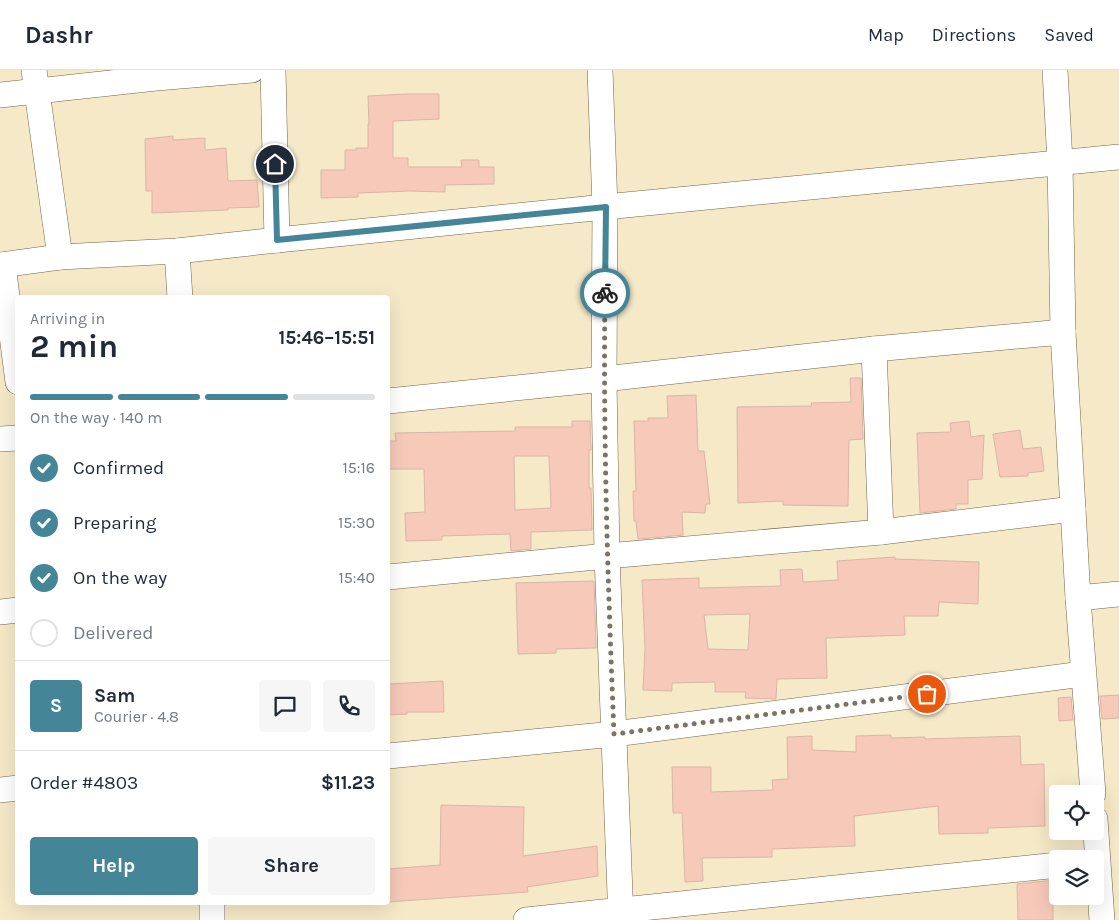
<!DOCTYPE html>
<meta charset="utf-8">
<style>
body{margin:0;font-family:Karla,sans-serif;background:#f6f6f7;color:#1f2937;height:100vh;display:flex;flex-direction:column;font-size:19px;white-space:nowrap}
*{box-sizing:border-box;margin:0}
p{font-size:16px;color:#747a83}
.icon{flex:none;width:28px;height:28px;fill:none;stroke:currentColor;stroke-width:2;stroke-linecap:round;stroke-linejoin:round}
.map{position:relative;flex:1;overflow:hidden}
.side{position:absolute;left:15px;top:225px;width:375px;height:610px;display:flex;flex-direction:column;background:#fff;border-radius:5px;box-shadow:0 5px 20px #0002}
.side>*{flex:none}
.controls{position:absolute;left:1049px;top:715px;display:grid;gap:10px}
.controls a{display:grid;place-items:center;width:55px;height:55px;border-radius:5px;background:#fff;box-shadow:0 5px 20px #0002;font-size:25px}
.pin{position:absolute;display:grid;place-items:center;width:42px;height:42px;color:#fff;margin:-21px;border:2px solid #fff;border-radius:50%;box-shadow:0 1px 5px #0007}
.courier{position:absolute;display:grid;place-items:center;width:50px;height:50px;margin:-25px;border:4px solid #448597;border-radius:50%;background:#fff;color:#222;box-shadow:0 1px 6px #0007}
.headline em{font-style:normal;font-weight:700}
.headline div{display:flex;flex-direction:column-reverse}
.headline{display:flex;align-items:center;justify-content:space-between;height:85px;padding:0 15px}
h1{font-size:32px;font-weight:700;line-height:38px}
.bar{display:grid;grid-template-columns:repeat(4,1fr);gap:8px 5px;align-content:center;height:60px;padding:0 15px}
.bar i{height:6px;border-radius:4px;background:#e0e1e3}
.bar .current{background:#448597}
.bar p{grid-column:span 4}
.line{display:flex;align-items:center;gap:12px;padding:0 15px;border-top:1px solid #e0e1e3}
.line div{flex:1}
.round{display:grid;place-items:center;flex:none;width:52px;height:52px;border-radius:5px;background:#f6f6f7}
ol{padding:0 15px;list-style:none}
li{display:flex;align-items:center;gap:15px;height:55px}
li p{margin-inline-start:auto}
li .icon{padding:5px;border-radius:50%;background:#448597;color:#fff;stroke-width:4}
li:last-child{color:#747a83}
li i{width:28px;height:28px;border:2px solid #e0e1e3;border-radius:50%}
.primary-button{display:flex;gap:10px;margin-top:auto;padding:10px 15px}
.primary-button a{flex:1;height:58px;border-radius:5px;background:#448597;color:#fff;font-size:20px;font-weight:700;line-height:58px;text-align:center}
.primary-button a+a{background:#f6f6f7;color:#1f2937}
header{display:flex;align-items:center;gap:30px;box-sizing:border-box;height:70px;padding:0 25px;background:#fff;border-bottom:1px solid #e0e1e3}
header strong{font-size:24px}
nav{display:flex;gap:28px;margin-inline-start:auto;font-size:18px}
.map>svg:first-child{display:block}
</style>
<header>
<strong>Dashr</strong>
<nav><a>Map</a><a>Directions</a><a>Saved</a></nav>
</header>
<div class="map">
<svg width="1119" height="850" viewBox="0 0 1119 850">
<rect width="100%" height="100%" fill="#f6e9c8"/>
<!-- building -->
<g fill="#f7c9b9" stroke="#d9b5a8" fill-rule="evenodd">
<polygon points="407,24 439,24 439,49 393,51 393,88 408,88 408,97 462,97 461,90 479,90 479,97 494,97 494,114 445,115 445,122 410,121 358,123 358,127 321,128 321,100 345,100 345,80 356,80 356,78 368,78 368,54 369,54 368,26"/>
<polygon points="173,66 173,70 205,68 205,80 226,78 228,111 257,110 259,137 228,138 228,140 152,143 152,121 146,121 145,69"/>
<polygon points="850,308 861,308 863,369 849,370 848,436 783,435 783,431 738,433 737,337 812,336 811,333 851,332"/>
<polygon points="696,325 698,381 704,381 710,434 706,434 705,443 682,442 683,465 638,469 636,451 634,451 633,421 636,421 634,351 648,351 648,348 668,348 667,326"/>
<path d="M 572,351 L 590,351 L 591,380 L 589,380 L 589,418 L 591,418 L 592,460 L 531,462 L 531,479 L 511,481 L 510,464 L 442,466 L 442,470 L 406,471 L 405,443 L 425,442 L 424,399 L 388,399 L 388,371 L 396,371 L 395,363 L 515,361 L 515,357 L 572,357 ZM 514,386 L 549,386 L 551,438 L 515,440 Z"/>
<polygon points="969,351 971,367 984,365 982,409 968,410 968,434 956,434 956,439 920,443 917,363 951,362 950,353"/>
<polygon points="1020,360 1023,379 1041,377 1044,401 1028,403 1028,406 1000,407 993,364"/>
<path d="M 895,487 L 895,489 L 979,492 L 978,534 L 939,532 L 938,546 L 904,546 L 905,565 L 826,568 L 827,608 L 777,609 L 776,629 L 745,628 L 746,622 L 715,622 L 715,612 L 672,613 L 672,621 L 643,620 L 645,578 L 642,510 L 699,508 L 699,518 L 781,516 L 780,500 L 802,499 L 803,512 L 838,510 L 837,491 ZM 750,544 L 748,580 L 708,579 L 704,545 Z"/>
<polygon points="594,511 596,578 556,579 556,583 518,584 516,513"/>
<polygon points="443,611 444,642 407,642 407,644 388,645 388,614"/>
<polygon points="1119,625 1119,648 1102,649 1100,626"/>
<polygon points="1071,627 1073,650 1059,651 1058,628"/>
<polygon points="891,665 891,668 925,667 925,669 1020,666 1021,695 1044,694 1045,756 988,758 988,763 939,764 938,736 854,746 855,776 772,779 772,787 702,788 703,811 685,812 682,743 673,743 672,697 711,697 711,722 773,720 772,710 788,709 787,667 812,666 812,680 856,682 856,666"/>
<polygon points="441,735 524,737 523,786 597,776 598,806 527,817 528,822 388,832 388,799 440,795"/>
<polygon points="1055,810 1056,832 1053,832 1053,850 1018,850 1017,814"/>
</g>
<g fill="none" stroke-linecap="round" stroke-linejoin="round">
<defs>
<g id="minor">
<polyline points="34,0 60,187"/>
<polyline points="273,0 277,170"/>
<polyline points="600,0 605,137 604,309 607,486 621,850"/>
<polyline points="1055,0 1060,92 1063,262 1078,528 1093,724"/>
<polyline points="0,25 156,8 252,0"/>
<polyline points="177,181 180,228"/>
<polyline points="0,195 60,187 177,181 277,170 605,137 1119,87"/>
<polyline points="3,195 18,312"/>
<polyline points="874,279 881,462"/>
<polyline points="388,331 604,309 874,279 1063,262"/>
<polyline points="0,369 18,368"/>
<polyline points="388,507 607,486 881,462 1073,439"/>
<polyline points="1078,528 1119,524"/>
<polyline points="0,542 18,540"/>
<polyline points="388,686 614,664 1083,604"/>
<polyline points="0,720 18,718"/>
<polyline points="1095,749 1102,850"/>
<polyline points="212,832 212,850"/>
<polyline points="526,850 1058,795"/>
</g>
</defs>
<!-- minor casing -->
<use href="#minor" stroke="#716548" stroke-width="26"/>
<!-- minor -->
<use href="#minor" stroke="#fff" stroke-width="25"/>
</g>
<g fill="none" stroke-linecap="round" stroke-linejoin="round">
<!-- done -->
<path stroke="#7c7461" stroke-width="5" stroke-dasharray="0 9" d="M 605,223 C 603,370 608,517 614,664 L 927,624"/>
<!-- route -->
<polyline stroke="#448597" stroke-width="6" points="275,94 277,170 606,137 605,223"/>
</g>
</svg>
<div class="controls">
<a><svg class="icon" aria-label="locate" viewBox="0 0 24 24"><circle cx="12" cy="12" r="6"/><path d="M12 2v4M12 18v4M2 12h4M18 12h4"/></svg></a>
<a><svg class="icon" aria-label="layers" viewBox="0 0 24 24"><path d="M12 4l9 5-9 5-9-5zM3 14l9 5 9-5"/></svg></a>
</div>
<div class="pin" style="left:927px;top:624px;background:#ea580c"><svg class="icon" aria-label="bag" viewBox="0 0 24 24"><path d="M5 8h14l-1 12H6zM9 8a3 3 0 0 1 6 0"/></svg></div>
<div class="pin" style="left:275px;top:94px;background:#1f2937"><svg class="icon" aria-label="home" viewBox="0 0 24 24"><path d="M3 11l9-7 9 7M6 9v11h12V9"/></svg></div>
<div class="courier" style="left:605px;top:223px"><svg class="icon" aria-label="bike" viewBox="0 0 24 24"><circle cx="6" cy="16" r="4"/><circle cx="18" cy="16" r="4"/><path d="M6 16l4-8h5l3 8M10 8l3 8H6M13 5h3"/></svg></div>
<section class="side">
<div class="headline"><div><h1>2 min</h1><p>Arriving in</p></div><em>15:46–15:51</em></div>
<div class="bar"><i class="current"></i><i class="current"></i><i class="current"></i><i></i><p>On the way · 140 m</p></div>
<ol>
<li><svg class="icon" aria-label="check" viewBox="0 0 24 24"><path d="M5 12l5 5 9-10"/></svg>Confirmed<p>15:16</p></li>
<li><svg class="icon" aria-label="check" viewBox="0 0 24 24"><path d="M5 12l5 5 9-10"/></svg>Preparing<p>15:30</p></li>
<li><svg class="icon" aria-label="check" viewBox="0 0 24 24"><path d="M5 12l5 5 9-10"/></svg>On the way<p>15:40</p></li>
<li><i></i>Delivered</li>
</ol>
<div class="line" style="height:90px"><b class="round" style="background:#448597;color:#fff">S</b><div><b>Sam</b><p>Courier · 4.8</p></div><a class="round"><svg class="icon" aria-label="chat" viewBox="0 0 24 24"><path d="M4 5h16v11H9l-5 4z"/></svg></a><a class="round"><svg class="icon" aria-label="phone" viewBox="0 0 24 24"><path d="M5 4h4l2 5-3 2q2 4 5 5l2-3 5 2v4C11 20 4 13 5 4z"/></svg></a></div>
<div class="line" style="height:65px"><div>Order #4803</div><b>$11.23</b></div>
<div class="primary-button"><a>Help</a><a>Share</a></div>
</section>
</div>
